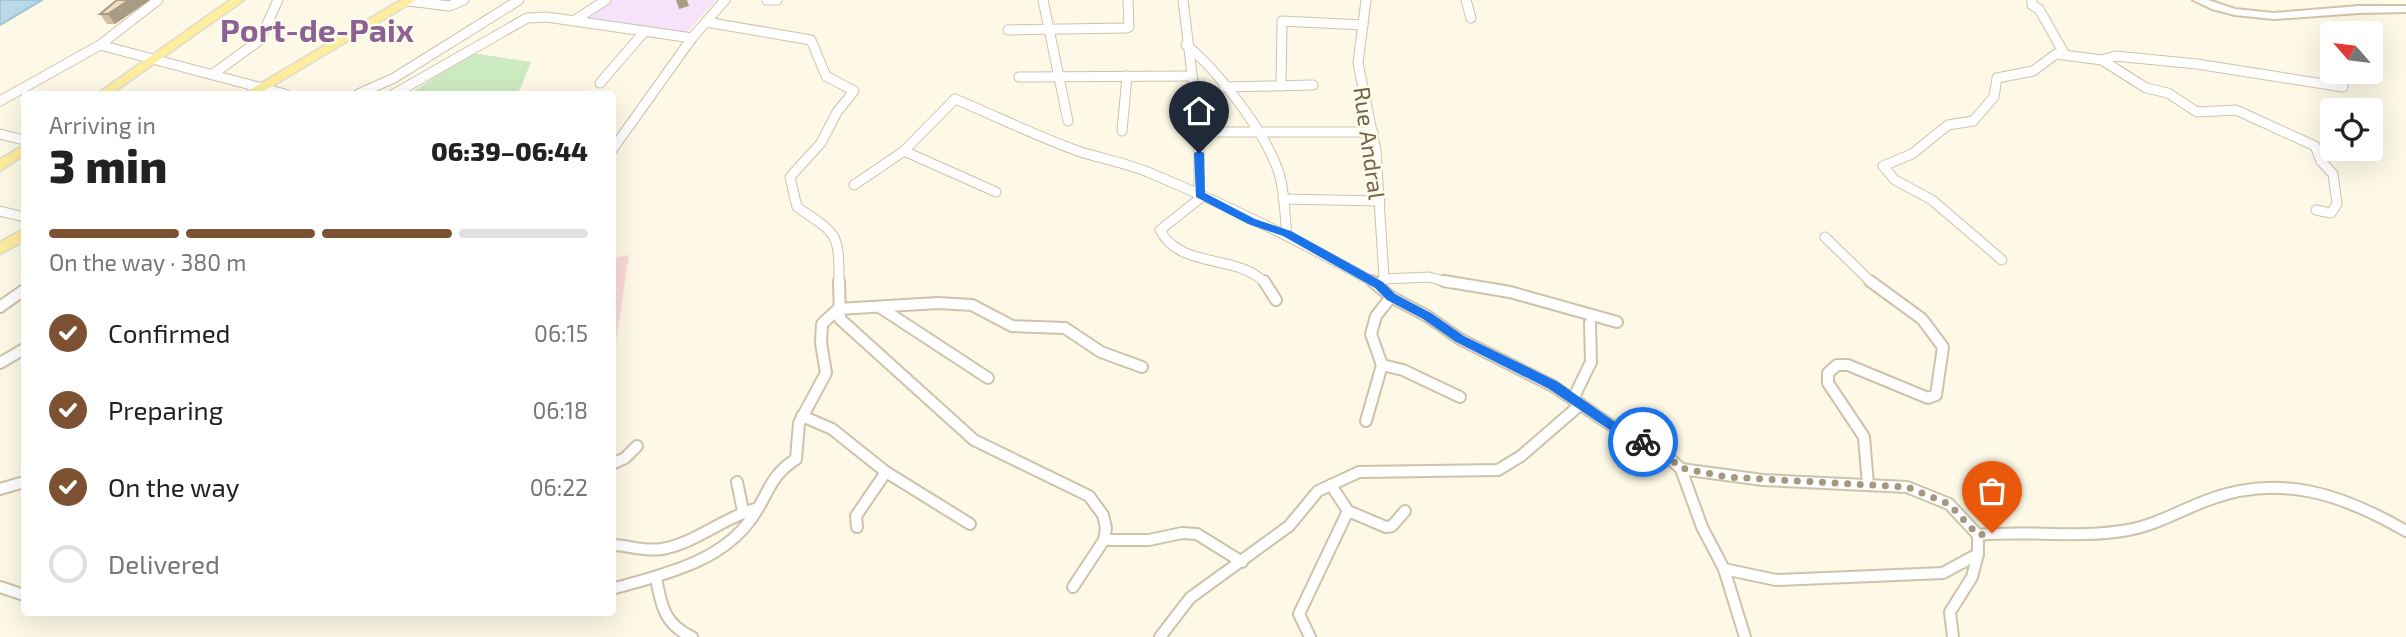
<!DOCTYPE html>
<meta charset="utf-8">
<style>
body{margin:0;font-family:"Exo 2",sans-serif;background:#f6f6f6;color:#222;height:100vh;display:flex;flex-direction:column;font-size:26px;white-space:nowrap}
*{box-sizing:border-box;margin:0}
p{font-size:23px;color:#767676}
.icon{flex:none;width:38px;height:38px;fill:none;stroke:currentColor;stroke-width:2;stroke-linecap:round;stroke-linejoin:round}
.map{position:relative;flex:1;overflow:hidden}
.side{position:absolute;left:21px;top:91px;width:595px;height:525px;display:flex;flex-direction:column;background:#fff;border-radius:7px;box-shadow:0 7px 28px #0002}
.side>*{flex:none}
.needle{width:46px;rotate:298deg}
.tools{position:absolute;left:2320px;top:21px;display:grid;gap:14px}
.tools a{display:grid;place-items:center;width:63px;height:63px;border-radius:7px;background:#fff;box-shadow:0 7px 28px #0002;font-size:35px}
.pin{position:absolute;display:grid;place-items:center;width:60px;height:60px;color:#fff;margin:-72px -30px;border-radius:50% 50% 50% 0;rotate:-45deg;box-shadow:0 0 7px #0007}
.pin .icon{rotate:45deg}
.courier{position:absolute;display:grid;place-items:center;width:70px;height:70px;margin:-35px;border:5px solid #1a73e8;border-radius:50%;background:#fff;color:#222;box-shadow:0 2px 9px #0007}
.head em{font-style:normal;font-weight:800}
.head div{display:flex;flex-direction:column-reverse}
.head{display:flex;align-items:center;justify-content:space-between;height:119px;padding:0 28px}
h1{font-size:46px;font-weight:800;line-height:52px}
.bar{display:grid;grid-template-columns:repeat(4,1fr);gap:10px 7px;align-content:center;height:84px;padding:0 28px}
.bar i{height:9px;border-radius:5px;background:#e0e0e0}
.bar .active{background:#7c5233}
.bar p{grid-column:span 4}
ol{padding:0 28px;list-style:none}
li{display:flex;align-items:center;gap:21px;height:77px}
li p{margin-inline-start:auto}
li .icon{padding:7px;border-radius:50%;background:#7c5233;color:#fff;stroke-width:4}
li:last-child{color:#767676}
li i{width:38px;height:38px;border:4px solid #e0e0e0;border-radius:50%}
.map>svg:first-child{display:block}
</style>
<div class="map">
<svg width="2406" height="637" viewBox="0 0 2406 637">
<rect width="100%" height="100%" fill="#fdf9e6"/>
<!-- education -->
<polygon fill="#f6e2fa" points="611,0 716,0 685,34 584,18"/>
<!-- medical -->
<polygon fill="#fbdbd9" points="629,255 613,362 613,258"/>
<!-- green -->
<polygon fill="#ccebc3" points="473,53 531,62 520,89 515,94 409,94"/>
<!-- water -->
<polygon fill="#b9d8e8" stroke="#9fc5da" stroke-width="2" points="0,0 42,0 0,25"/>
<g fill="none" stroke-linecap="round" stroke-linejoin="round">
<defs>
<g id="street-far1">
<polyline points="767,0 777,0"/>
<polyline points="1043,0 1068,121"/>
<polyline points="1183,0 1199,132 1199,194"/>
<polyline points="1366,0 1358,63 1376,151 1384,279 1381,283"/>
<polyline points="1466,0 1471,18"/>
<polyline points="2032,0 2032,5 2039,9 2064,53"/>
<polyline points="409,1 449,6 464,0"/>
<polyline points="575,20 606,0"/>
<path d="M 706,22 L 811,40 L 826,76 L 854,91 L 837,112 L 821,143 L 790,177 L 797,207 C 838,235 839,232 839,283"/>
<polyline points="1008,30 1126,28 1129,27 1128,0"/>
<polyline points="100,45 285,94"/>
<path d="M 1186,45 C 1217,69 1262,129 1276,165 C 1285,186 1284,211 1287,234"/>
<polyline points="2102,60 2115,56 2197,64 2343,87"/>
<polyline points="213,74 260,40 278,0"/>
<polyline points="1019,77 1191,76"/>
<polyline points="600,83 645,31"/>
<polyline points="1281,86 1282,21 1363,25"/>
<polyline points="1224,87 1313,85"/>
<polyline points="358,94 394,78 519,0"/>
<polyline points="394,94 527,18 547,17 692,38"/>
<polyline points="0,101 100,45 158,0"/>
<polyline points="1122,131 1127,76"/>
<polyline points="1199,132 1373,132"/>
<polyline points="0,134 24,140"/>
<polyline points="612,150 692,38 725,0"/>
<polyline points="904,151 996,192"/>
<path d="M 854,185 L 904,151 L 955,99 C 996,116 1036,136 1078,151 C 1102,159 1127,163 1150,173 C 1227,205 1302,242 1375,283"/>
<path d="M 1203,196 L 1160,230 C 1181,270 1237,253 1265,283"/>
<polyline points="1283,199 1380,201"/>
<polyline points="0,211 24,217"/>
<polyline points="1825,237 1872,283"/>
<polyline points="2002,260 1932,200 1895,180 1883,166 1912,154 1948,125 1973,121 1994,97 1997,78 2033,71 2056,54 2102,60 2146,88 2168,93 2197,112 2236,110 2315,146 2321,161 2333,174 2337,204 2331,213 2316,210"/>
<polyline points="1384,279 1429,277 1450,283"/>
</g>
<g id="street">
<polyline points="839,281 840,319 974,440 1089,496 1103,515 1106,528 1104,540 1073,587"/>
<polyline points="1264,281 1276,300"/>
<polyline points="1372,281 1391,297 1427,316 1460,339 1553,386 1624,434 1662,451 1681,469 1702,527 1724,569 1745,637"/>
<polyline points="1444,281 1510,292 1617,322"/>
<polyline points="1379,285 1382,281"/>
<polyline points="0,307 24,290"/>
<polyline points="881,308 988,378"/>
<polyline points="0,363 24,349"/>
<polyline points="1382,365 1403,370 1460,397"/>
<polyline points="1573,399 1591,362 1590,323"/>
<polyline points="802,416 832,429 886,472 970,524"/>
<polyline points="1366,421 1382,365 1371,334 1376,316 1391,297"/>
<polyline points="612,464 625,458 637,446"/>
<polyline points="1681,469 1763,480 1907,487 1949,504 1978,535"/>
<polyline points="737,482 743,511"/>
<polyline points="1868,485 1864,437 1828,383 1828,373 1837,365 1848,365 1928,398 1936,395 1943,347 1922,319 1870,281"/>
<polyline points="0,489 24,482"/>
<polyline points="1348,511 1386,527 1392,526 1405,511"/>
<polyline points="857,527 856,516 886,472"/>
<polyline points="1104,540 1149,540 1182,533 1197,534 1242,562"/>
<path d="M 612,545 C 628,545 645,552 662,549 C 696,543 724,517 758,508"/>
<path d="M 1724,569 L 1776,580 L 1943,573 L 1978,554 L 1978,535 C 2028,530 2078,539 2128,530 C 2156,525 2181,510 2208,500 C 2280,473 2342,494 2406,531"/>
<path d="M 656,578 C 661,606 665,625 692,637"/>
<polyline points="0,587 24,595"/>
<path d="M 612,589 C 661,575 720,563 751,519 C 769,495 768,477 796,459 L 799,423 L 826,373 L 821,343 L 822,324 L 838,309 L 938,303 L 972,305 L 1012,326 L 1065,328 L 1101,352 L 1142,367"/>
<polyline points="1160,637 1190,598 1289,526 1318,491 1359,472 1498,470 1521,456 1581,404"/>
<polyline points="1310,637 1299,614 1348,511 1331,485"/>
<polyline points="1953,637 1950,612 1972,577 1978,554"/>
</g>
<polygon id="secondary" points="2193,0 2208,0 2235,9 2274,13 2359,6 2406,6 2406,12 2359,13 2274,19 2235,15 2212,9"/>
<g id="primary">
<polygon points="230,0 244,0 111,94 97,94"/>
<polygon points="401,0 416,0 259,94 243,94"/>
<polygon points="24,145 24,155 0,171 0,159"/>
<polygon points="24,229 24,241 0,254 0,242"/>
</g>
</defs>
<!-- street-far1 casing -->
<use href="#street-far1" stroke="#cfc2ab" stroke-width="11"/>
<!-- street casing -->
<use href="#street" stroke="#cfc2ab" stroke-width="14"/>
<!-- secondary casing -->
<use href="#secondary" stroke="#d2c4a8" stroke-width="4"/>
<!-- primary casing -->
<use href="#primary" stroke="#dedad3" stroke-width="3"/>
<!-- street-far1 -->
<use href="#street-far1" stroke="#fff" stroke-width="9"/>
<!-- street -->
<use href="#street" stroke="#fff" stroke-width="10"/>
<!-- secondary -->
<use href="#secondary" fill="#fff" fill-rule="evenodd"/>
<!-- primary -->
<use href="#primary" fill="#fded9d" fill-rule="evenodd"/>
</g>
<!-- wall -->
<polygon fill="#d1bea2" points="117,0 150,0 115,24 107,24 100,14"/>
<!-- shaded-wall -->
<g fill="#aa9b84">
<polygon points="129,0 150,0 115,24 108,14"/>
<polygon points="676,0 687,0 689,6 679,9"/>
</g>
<!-- building -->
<polygon fill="#f3ddbc" stroke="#aa9b84" stroke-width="2" points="117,0 129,0 108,14 100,14"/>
<!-- route -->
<polygon fill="#1a73e8" points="1199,150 1204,153 1205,193 1255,219 1291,231 1383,282 1395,294 1431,313 1464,336 1558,382 1628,431 1648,439 1648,446 1643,447 1620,437 1549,389 1456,342 1423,319 1387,300 1375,288 1283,236 1248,224 1196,197 1194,153"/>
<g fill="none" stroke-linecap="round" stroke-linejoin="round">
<!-- done -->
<polyline stroke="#a69880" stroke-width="7" stroke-dasharray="0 12.6" points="1643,442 1662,451 1681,468 1727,477 1907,487 1949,504 1978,535 1992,533"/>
</g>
<g text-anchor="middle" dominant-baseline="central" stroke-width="5" stroke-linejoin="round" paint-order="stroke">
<!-- street labels -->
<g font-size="23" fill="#776349" stroke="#fffced">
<text transform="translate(1370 143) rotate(82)">Rue Andral</text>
</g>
<!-- far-town labels -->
<g font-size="32" font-weight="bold" fill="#8d6194" stroke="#fffced">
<text x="317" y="29">Port-de-Paix</text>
</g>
</g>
</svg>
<div class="tools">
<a><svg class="needle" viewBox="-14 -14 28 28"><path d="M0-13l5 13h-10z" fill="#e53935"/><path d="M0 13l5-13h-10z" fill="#767676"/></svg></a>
<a><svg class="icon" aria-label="locate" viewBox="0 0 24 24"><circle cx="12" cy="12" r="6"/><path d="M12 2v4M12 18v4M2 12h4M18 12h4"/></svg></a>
</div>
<div class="pin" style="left:1992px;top:533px;background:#ea580c"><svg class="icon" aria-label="bag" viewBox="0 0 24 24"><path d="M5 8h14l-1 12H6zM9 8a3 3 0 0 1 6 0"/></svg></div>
<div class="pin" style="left:1199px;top:153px;background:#1f2937"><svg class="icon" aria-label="home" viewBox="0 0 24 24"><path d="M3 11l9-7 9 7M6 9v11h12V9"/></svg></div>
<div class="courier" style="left:1643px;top:442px"><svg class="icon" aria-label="bike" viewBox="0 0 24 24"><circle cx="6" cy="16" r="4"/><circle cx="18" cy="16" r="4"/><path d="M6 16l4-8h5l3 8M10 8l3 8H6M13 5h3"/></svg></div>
<section class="side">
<div class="head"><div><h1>3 min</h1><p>Arriving in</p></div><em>06:39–06:44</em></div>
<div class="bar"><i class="active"></i><i class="active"></i><i class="active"></i><i></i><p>On the way · 380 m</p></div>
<ol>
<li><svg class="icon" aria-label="check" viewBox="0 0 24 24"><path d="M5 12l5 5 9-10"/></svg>Confirmed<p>06:15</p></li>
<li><svg class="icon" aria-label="check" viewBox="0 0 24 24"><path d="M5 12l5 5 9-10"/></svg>Preparing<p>06:18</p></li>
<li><svg class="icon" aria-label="check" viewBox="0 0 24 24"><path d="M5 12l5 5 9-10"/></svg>On the way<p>06:22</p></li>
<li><i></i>Delivered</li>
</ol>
</section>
</div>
